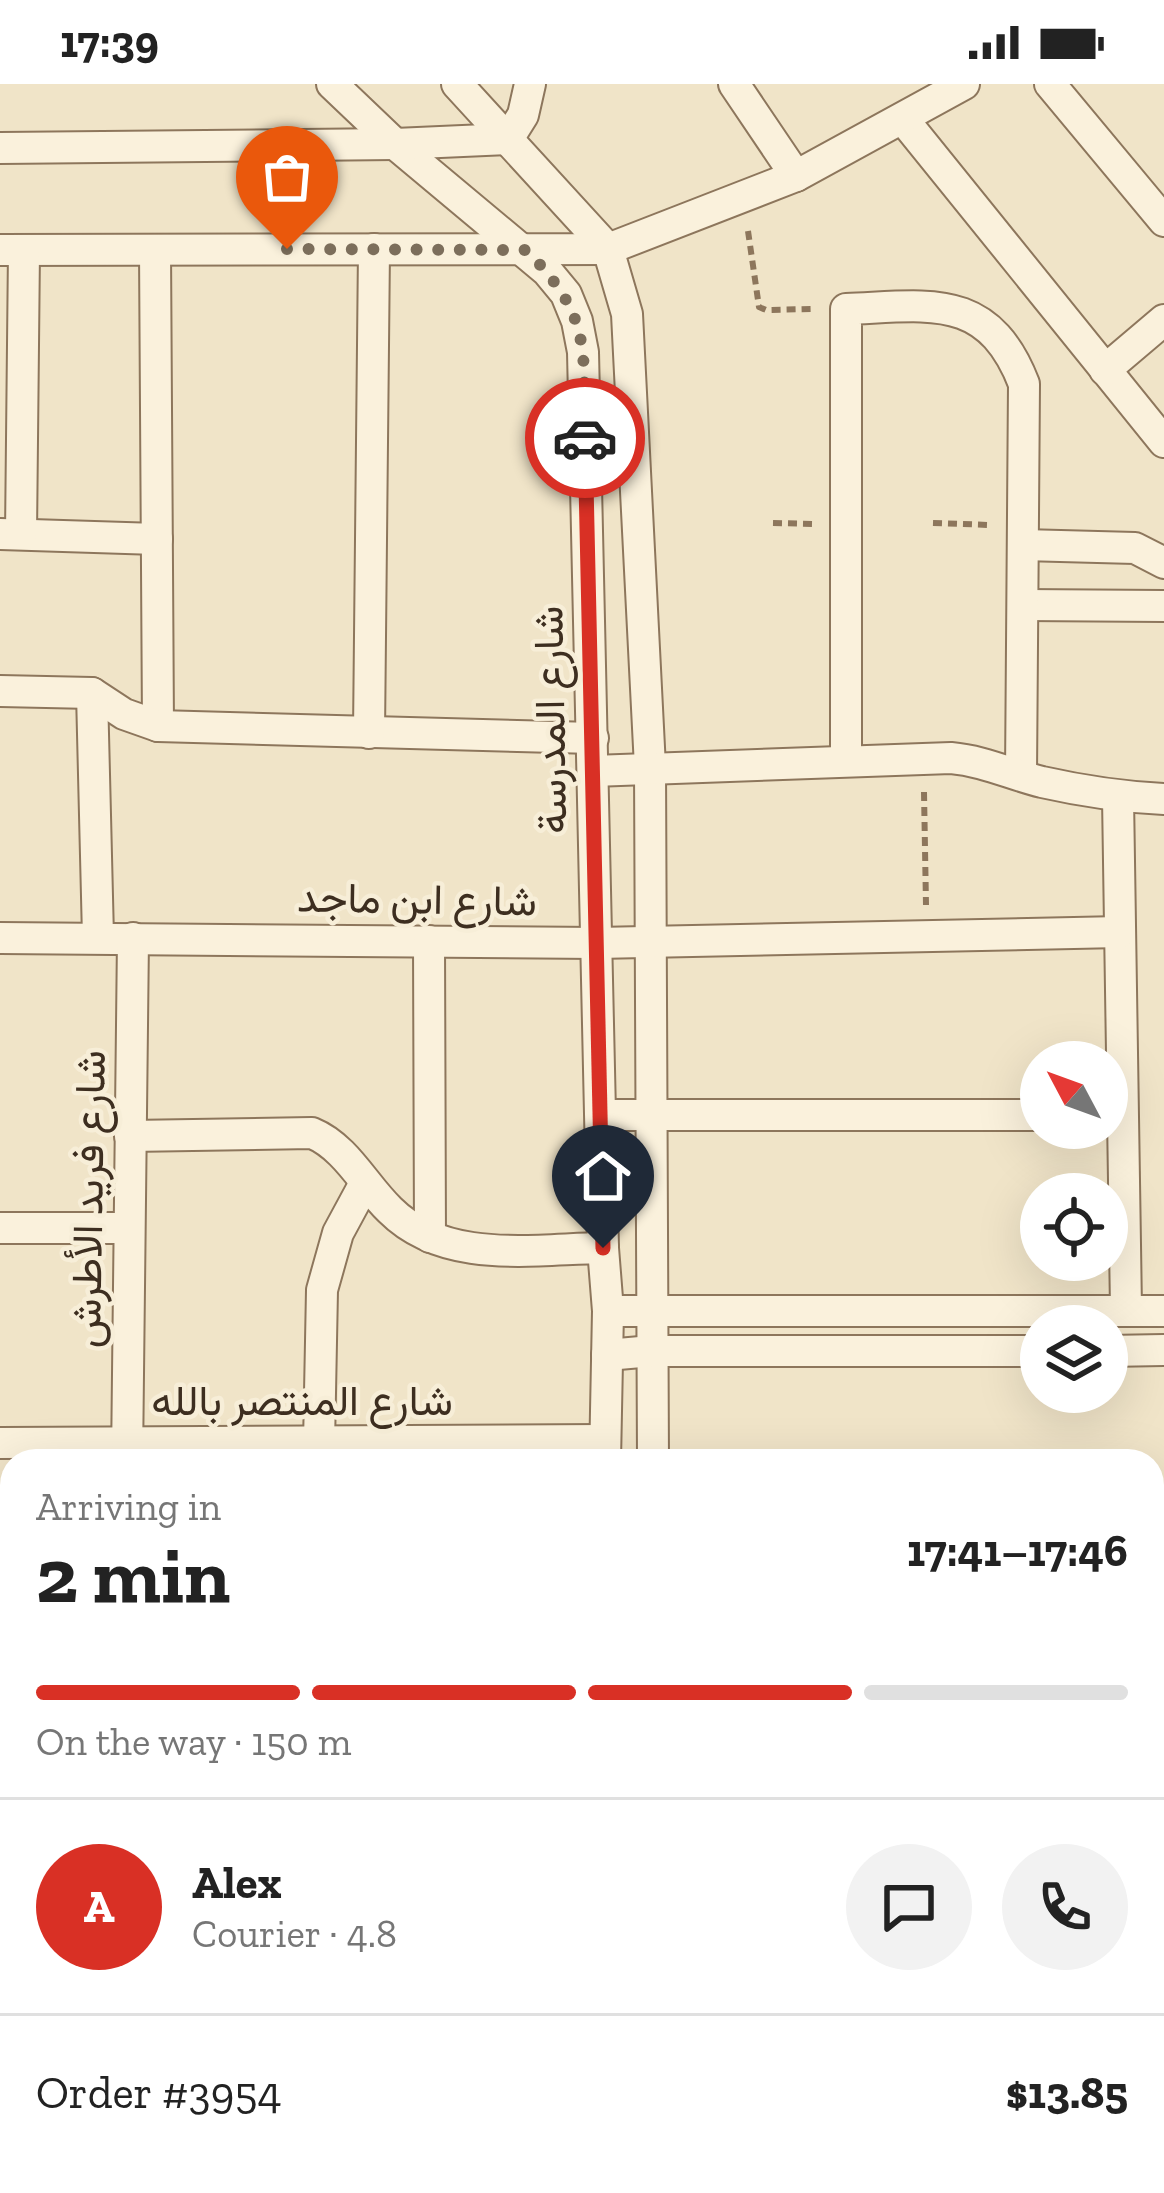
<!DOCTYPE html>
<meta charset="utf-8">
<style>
body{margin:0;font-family:"Zilla Slab",Vazirmatn,serif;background:#f2f2f2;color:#222;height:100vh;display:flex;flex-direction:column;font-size:45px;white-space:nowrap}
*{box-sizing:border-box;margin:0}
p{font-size:39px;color:#767676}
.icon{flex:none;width:66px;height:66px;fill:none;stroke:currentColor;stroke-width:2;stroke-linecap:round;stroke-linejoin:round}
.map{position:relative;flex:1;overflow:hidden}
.side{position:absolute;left:0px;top:1365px;width:1164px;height:744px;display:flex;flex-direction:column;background:#fff;border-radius:36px 36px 0 0;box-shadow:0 12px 48px #0002}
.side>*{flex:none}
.needle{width:78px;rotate:311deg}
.controls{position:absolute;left:1020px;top:957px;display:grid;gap:24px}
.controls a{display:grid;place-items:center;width:108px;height:108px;border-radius:50%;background:#fff;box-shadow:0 12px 48px #0002;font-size:60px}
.pin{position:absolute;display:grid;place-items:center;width:102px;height:102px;color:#fff;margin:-123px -51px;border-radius:50% 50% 50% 0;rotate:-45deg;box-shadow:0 0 12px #0007}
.pin .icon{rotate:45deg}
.courier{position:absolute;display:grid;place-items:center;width:120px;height:120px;margin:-60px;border:9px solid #d93025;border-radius:50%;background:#fff;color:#222;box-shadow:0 3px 15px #0007}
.overview em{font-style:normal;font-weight:800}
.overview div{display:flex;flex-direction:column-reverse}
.overview{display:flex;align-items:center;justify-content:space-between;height:204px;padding:0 36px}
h1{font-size:78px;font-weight:800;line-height:90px}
.bar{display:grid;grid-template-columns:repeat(4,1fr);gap:18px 12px;align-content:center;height:144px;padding:0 36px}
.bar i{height:15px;border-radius:9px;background:#e0e0e0}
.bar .on{background:#d93025}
.bar p{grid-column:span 4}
.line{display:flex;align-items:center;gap:30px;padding:0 36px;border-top:3px solid #e0e0e0}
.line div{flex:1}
.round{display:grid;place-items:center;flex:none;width:126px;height:126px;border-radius:63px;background:#f2f2f2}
.status{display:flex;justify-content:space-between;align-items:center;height:84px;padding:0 60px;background:#fff;direction:ltr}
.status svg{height:33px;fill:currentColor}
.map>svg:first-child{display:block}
</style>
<div class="status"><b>17:39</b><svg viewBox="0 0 49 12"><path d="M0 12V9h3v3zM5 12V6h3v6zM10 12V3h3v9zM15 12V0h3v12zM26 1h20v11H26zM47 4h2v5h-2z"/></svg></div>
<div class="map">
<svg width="1164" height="2109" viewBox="0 0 1164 2109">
<rect width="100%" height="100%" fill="#f0e4c8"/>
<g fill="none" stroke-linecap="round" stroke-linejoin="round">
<defs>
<g id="street">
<polyline points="332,0 395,60 547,187 566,210 577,237 583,268 603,1164 608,1227 605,1377"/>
<polyline points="457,0 608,165 627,230 650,683 653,1377"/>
<polyline points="734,0 796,92"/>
<polyline points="1050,0 1164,137"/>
<polyline points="903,35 1164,358"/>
<polyline points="0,64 395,60 508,55 523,31 530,0"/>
<polyline points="0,166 608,165 796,92 964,0"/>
<polyline points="155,166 158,642"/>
<polyline points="1105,286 1164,236"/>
<polyline points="0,450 157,455"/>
<polyline points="21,450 24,166"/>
<polyline points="1023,461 1135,464 1164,479"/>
<polyline points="1023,521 1164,522"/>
<polyline points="0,607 92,609 124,630 158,642 593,654"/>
<polyline points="92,609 98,853"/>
<polyline points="369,649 374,165"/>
<path d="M 846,677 L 846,225 C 929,222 988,207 1024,300 L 1021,691"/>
<path d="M 593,687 L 951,674 C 984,677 1010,690 1042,698 C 1082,707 1122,713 1164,715"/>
<polyline points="1118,713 1126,1225"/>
<polyline points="0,854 597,859 1120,848"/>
<polyline points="429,857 430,1153"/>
<polyline points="602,1031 1041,1031"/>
<path d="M 130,1052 L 312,1049 C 346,1063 364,1101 390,1126 C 445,1181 533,1165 603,1164"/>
<polyline points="0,1144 129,1144"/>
<polyline points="608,1227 1164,1227"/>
<polyline points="1107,1267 1164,1266"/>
<polyline points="607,1271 652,1267 1041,1267"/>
<polyline points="0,1359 605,1356"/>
<polyline points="319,1360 322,1206 338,1149 365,1099"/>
<polyline points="127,1377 133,854"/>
<polyline points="0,1592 12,1592"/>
<polyline points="602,2097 602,2109"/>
<polyline points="649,2109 650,2097"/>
</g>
<g id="secondary">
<polyline points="1152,1989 1164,1987"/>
<polyline points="0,2069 12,2067"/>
<polyline points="1152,2077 1164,2075"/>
<polyline points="893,2109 1001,2097"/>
</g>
</defs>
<!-- street casing -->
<use href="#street" stroke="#8d765c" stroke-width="34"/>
<!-- secondary casing -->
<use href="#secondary" stroke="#6f573f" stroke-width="50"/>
<!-- path -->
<g stroke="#8d765c" stroke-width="6" stroke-dasharray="9 6" stroke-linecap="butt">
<polyline points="748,147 759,223 766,226 812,225"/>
<polyline points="773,439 817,440"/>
<polyline points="933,439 990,441"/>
<polyline points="924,708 926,821"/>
</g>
<!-- street -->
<use href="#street" stroke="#faf1dc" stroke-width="30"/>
<!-- secondary -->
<use href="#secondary" stroke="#faf1dc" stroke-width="45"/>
</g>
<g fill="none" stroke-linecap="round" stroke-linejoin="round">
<!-- done -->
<path stroke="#7c6e5b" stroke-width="12" stroke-dasharray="0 21.6" d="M 287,165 L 526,166 C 593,233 583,266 585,354"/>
<!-- route -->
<polyline stroke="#d93025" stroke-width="15" points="585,354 603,1164"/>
</g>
<g text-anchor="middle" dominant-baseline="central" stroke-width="9" stroke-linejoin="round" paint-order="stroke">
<!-- street labels -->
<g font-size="42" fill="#3d2e20" stroke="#f7eed8">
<text transform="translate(550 636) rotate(-91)">شارع المدرسة</text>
<text transform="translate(417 815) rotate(1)">شارع ابن ماجد</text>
<text transform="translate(88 1115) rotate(-89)">شارع فريد الأطرش</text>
<text x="302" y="1316">شارع المنتصر بالله</text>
</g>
</g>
</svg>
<div class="controls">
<a><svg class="needle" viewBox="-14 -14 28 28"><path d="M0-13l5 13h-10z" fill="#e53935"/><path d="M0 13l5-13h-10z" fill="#767676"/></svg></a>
<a><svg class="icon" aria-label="locate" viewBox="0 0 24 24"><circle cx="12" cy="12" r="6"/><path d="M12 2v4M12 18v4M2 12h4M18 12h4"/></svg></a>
<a><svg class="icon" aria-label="layers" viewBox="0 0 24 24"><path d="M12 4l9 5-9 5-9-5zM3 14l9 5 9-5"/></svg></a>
</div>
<div class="pin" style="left:287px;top:165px;background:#ea580c"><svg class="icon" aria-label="bag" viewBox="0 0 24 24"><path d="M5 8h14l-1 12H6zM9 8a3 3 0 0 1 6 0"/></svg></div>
<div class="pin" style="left:603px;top:1164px;background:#1f2937"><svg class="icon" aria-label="home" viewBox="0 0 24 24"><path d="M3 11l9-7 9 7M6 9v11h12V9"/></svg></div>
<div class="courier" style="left:585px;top:354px"><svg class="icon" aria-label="car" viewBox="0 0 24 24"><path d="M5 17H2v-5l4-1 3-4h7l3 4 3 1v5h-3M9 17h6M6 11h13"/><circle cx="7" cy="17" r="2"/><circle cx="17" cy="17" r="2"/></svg></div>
<section class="side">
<div class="overview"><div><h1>2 min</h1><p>Arriving in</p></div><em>17:41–17:46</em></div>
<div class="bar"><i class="on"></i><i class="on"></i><i class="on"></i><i></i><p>On the way · 150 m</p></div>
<div class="line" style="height:216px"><b class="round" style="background:#d93025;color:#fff">A</b><div><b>Alex</b><p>Courier · 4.8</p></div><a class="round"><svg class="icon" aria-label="chat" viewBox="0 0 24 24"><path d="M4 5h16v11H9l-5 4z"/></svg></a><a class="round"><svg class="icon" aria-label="phone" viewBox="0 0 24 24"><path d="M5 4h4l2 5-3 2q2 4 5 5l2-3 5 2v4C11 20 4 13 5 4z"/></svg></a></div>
<div class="line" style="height:156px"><div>Order #3954</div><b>$13.85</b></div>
</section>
</div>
